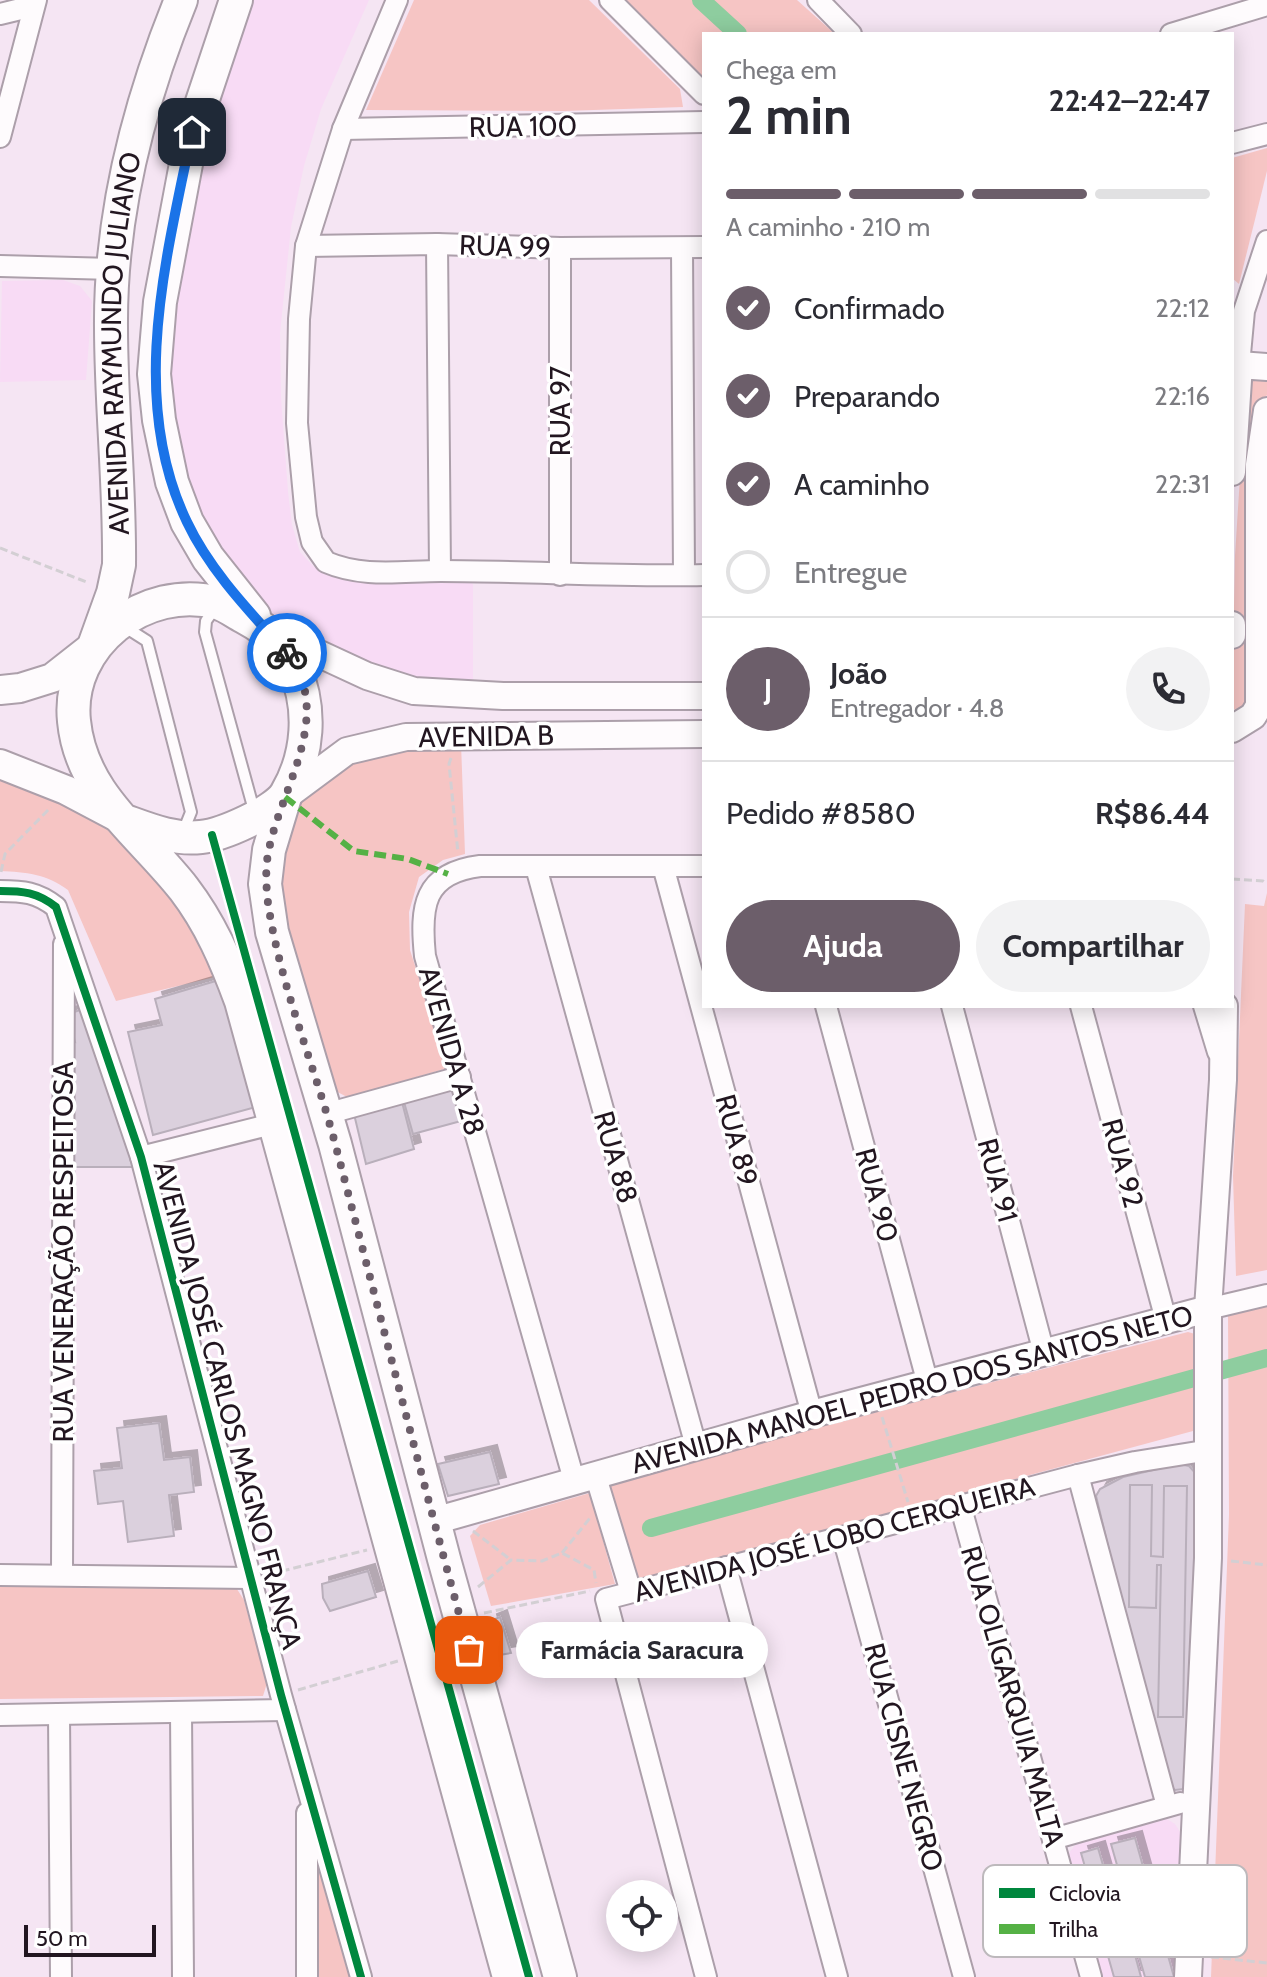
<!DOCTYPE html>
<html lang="pt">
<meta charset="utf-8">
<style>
body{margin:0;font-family:Cabin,sans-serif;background:#f2f2f3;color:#2b2b33;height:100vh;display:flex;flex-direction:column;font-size:30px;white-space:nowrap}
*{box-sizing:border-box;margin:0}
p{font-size:26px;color:#7c7c81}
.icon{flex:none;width:44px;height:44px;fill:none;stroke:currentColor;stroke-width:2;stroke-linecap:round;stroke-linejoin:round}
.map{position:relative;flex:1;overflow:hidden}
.details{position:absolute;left:702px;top:32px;width:532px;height:976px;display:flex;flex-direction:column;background:#fff;border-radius:0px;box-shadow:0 4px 20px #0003}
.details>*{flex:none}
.controls{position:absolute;left:606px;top:1880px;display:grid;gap:16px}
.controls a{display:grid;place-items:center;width:72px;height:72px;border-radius:50%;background:#fff;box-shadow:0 4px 20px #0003;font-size:40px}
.scale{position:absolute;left:24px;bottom:20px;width:132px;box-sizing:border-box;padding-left:8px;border:4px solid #221620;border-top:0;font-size:22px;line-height:28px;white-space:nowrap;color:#221620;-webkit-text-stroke:6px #fff;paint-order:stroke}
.pin{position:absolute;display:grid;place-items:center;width:68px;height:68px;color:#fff;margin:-34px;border-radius:16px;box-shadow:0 4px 12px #0006}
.courier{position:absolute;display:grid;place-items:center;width:80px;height:80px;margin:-40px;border:6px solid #1a73e8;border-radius:50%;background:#fff;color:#222;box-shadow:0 2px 10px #0007}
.bubble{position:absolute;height:56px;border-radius:28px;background:#fff;box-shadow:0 4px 20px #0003;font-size:26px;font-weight:700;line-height:56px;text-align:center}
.summary em{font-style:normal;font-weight:700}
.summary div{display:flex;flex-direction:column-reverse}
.summary{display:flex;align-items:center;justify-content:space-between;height:136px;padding:0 24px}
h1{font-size:52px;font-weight:700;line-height:60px}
.bar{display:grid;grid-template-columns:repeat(4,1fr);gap:12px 8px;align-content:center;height:96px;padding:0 24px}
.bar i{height:10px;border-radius:6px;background:#e1e1e2}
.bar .on{background:#6c5e6a}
.bar p{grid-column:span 4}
.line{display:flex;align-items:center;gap:20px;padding:0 24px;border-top:2px solid #e1e1e2}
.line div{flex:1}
.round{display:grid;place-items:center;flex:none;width:84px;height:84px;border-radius:42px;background:#f2f2f3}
ol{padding:0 24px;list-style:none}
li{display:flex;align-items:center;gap:24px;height:88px}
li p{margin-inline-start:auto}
li .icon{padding:8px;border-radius:50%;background:#6c5e6a;color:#fff;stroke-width:4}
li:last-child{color:#7c7c81}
li i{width:44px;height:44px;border:4px solid #e1e1e2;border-radius:50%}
.cta{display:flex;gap:16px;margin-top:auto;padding:16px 24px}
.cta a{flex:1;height:92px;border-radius:48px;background:#6c5e6a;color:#fff;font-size:32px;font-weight:700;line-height:92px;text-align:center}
.cta a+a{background:#f2f2f3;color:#2b2b33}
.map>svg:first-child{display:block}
</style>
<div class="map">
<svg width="1267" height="1977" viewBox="0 0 1267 1977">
<defs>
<filter id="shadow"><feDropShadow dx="7" dy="-7" stdDeviation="0" flood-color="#0004"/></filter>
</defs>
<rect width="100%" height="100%" fill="#f5e5f3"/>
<!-- built -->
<g fill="#f8dbf5">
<polygon points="246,0 369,0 321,109 304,166 291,227 280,333 281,398 288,492 292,525 300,552 314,567 333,576 353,579 465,579 473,584 473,683 407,678 363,664 285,624 257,604 186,500 166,354 206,111"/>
<polygon points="63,280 80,286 92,301 86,380 0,382 2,281"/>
<polygon points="1154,1817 1167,1819 1175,1824 1182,1835 1180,1977 1100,1977 1068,1864 1069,1853 1080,1839"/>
</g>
<!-- green -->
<g fill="#f6c5c4">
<polygon points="414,0 589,0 680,89 683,107 564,111 366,110"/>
<polygon points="624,0 797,0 835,34 704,34 704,78"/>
<polygon points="1267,148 1267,171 1239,284 1232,278 1232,158"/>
<path d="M 1267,373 L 1267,395 L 1260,404 L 1247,700 L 1243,708 L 1237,712 L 1232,707 L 1235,556 L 1245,397 C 1248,382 1253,378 1267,373 Z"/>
<polygon points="461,743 465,854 443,860 419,877 409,912 410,950 448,1068 347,1097 332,1089 277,913 284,831 297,806 319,779 350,760 389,748"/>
<path d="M 0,770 L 124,836 L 184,907 L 219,976 L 116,1001 L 68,890 C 47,874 26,872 0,871 Z"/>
<polygon points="1267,893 1267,1270 1236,1276 1233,1176 1245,904 1264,906"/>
<polygon points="1267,1304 1267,1977 1211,1977 1229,1515 1228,1312"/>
<polygon points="1188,1332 1195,1334 1198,1341 1198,1424 1193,1431 638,1581 607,1481"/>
<polygon points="590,1493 615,1584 491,1606 470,1536 480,1525"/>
<polygon points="202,1583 235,1586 244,1600 267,1683 263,1696 0,1699 0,1586"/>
<polygon points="315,1842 352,1977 314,1977"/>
</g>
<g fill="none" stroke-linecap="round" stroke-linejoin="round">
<!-- canal -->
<g stroke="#8ecd9f" stroke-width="18">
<polyline points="701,0 738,34"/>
<polyline points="651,1528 1267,1358"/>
</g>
</g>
<!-- building -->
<g fill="#dbd0dd" stroke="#b9afbb" stroke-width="2" filter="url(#shadow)">
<polygon points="219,980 256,1107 153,1135 128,1032 162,1025 155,999"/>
<polygon points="83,1009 135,1167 72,1167 70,1041 75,1042 68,1014"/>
<polygon points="453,1088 461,1121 413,1134 404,1102"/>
<polygon points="402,1102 414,1149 366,1164 354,1114"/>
<polygon points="159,1423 164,1460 190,1457 194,1492 169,1495 174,1536 128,1542 123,1501 98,1504 94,1471 122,1468 117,1428"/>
<polygon points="490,1452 499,1484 448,1496 438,1464"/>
<polygon points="1179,1464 1189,1466 1199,1477 1184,1789 1175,1790 1165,1782 1096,1496 1100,1489 1123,1477"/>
<polygon points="1130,1485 1152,1485 1151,1556 1163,1557 1164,1486 1187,1486 1183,1717 1158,1717 1161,1565 1157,1565 1156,1608 1129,1607"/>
<polygon points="368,1571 376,1597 330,1611 323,1598 322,1584"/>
<polygon points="500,1617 511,1653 499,1655 490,1621"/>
<polygon points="1135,1838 1174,1977 1145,1977 1130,1925 1127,1926 1141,1977 1114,1977 1100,1928 1087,1932 1085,1923 1100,1919 1081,1853 1098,1848 1116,1910 1129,1907 1111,1844"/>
</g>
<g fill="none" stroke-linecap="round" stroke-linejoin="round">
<defs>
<g id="service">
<polyline points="215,608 206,621 205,632 255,814"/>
<polyline points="125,627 147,641 191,812 183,832"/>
</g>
<g id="minor">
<path d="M 397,0 L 343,129 L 306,246 L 299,319 L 297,423 L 306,517 L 312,542 L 326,562 C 363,578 401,571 441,571 C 528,571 616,577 704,575"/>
<polyline points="610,0 704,94"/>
<polyline points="818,0 851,34"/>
<polyline points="0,14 33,6"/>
<polyline points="1171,34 1267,5"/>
<polyline points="343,129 704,122"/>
<polyline points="0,137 36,0"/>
<polyline points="1232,143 1267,134"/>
<polyline points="437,244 440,571"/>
<polyline points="306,246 437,244 560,248 704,247"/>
<polyline points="560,248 560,575"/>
<polyline points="682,248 684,575"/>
<polyline points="0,266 113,269"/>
<polyline points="1239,365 1244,311 1267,241"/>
<polyline points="663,866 812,1414"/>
<polyline points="536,867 696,1446"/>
<path d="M 0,891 C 23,891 37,892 56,907 L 141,1157 L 281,1695 L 361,1977"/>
<polyline points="826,1006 928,1384"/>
<polyline points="952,1006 1044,1353"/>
<polyline points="1081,1006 1166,1320"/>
<polyline points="1204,1006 1218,1052"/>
<polyline points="326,1114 460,1077"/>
<polyline points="141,1157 276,1123"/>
<polyline points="1208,1309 1267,1295"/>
<polyline points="595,1474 631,1592"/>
<polyline points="1078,1475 1167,1806"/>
<path d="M 574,1480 L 425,956 C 420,907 423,873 480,866 L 704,866"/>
<polyline points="961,1508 1091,1977"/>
<polyline points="843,1537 964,1977"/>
<polyline points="726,1567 837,1977"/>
<polyline points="0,1575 251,1578"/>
<polyline points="62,1575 64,944"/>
<polyline points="181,1712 183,1977"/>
<polyline points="59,1714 61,1977"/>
<polyline points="0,1715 285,1710"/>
<polyline points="307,1813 307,1977"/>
<polyline points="1053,1839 1180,1803"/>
<polyline points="706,1977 606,1599 1078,1475 1135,1462 1210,1450"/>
</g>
<g id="tertiary">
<polyline points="1232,472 1239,365 1267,367"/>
<polyline points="1232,625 1232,635"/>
<polyline points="272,632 367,676 414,691 503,696 704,696"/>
<polyline points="1232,729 1253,716 1259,706 1259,465 1267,411"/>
<polyline points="285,797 347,751 406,737 704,734"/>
<polyline points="434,1521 812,1414 1208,1309"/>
<polyline points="1188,1977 1208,1558 1208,1309 1223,1080 1224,1006"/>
</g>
<g id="secondary">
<polyline points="0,690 20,688 52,678 94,645"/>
<polyline points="0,764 66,790 119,818"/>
</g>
<g id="primary">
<polyline points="236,0 192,132 160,302 154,374 159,420 172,482 187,522 208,558 254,616"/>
<path id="s1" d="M 95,643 L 113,593 L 119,565 C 120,485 111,406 111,327 C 110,214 139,103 181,0"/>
<polyline points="285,797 269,850 265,884 272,932 335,1144 444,1559 560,1977"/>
<path d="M 125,821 C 150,830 174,840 201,837 C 222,835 275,812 286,794 C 309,755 312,708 294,667 C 285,645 265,628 244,617 C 236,613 227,606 218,603 C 145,583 66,645 74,721 C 81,794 141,834 184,889 C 210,923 226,960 241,1001 L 509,1977"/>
</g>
</defs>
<!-- service casing -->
<use href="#service" stroke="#ac9faa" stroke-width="14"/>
<!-- minor casing -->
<use href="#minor" stroke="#ac9faa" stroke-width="24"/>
<!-- tertiary casing -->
<use href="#tertiary" stroke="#ac9faa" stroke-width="30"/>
<!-- secondary casing -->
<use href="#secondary" stroke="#ac9faa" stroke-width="32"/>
<!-- primary casing -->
<use href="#primary" stroke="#ac9faa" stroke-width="36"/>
<!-- path -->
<g stroke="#d3cfd3" stroke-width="3" stroke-dasharray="8 4" stroke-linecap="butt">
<polyline points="0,548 89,583"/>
<polyline points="451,758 449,764 458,853"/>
<polyline points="1,872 5,854 51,807"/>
<polyline points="1232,879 1263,881 1267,884"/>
<polyline points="882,1417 908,1502"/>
<polyline points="473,1531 511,1560"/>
<polyline points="562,1553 590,1518"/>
<polyline points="1231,1561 1267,1565"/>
<polyline points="270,1574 367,1550"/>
<polyline points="478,1587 511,1560 542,1561 562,1553 594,1570 596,1583"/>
<polyline points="484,1613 590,1591"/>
<polyline points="298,1690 398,1661"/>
<polyline points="1211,1957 1267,1963"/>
</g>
<!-- service -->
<use href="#service" stroke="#fefbfd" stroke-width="10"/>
<!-- minor -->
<use href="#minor" stroke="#fefbfd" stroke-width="20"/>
<!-- tertiary -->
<use href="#tertiary" stroke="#fefbfd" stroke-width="26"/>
<!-- secondary -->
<use href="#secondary" stroke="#fefbfd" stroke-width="28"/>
<!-- primary -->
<use href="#primary" stroke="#fefbfd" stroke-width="32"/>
<!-- quiet -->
<polyline stroke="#55b145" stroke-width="6" stroke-dasharray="12 6" stroke-linecap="butt" points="285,797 354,851 408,859 448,874"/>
<defs>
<g id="cycleway">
<polyline points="212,835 529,1977"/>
<path d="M 0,891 C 23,891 37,892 56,907 L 141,1157 L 281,1695 L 361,1977"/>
</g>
</defs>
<!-- cycleway casing -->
<use href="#cycleway" stroke="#fff" stroke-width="13"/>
<!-- cycleway -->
<use href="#cycleway" stroke="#00873e" stroke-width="8"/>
</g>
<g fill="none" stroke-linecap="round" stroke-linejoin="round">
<!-- done -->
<path stroke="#6c5e6a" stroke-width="8" stroke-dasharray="0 14.4" d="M 287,653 C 335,714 282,786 269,849 C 265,867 266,885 268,903 C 280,986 315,1066 336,1147 C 380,1315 423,1483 469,1650"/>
<!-- route -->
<path stroke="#1a73e8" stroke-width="10" d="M 192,132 C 166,259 128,399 187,522 C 210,571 251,613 287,653"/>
</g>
<g text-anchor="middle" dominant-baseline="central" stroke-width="7" stroke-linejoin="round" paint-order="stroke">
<!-- street labels -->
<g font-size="28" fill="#221620" stroke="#fff">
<text transform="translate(523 126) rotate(-1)">RUA 100</text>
<text transform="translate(505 246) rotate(2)">RUA 99</text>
<text stroke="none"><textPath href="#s1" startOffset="304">AVENIDA RAYMUNDO JULIANO</textPath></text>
<text transform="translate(560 411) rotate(-90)">RUA 97</text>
<text transform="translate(486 736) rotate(-1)">AVENIDA B</text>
<text transform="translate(452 1051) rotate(74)">AVENIDA A 28</text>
<text transform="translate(737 1140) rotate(75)">RUA 89</text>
<text transform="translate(616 1157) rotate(74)">RUA 88</text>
<text transform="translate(1123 1163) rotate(75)">RUA 92</text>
<text transform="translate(998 1180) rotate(75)">RUA 91</text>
<text transform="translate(877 1195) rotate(75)">RUA 90</text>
<text transform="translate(63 1252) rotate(-90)">RUA VENERAÇÃO RESPEITOSA</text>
<text transform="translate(912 1389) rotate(-15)">AVENIDA MANOEL PEDRO DOS SANTOS NETO</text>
<text transform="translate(228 1405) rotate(75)">AVENIDA JOSÉ CARLOS MAGNO FRANÇA</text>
<text transform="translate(834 1539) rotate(-15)">AVENIDA JOSÉ LOBO CERQUEIRA</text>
<text transform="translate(1013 1696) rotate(74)">RUA OLIGARQUIA MALTA</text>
<text transform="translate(904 1757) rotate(75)">RUA CISNE NEGRO</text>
</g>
</g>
<!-- legend -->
<rect x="983" y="1865" width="264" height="92" rx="12" fill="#fff" stroke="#bdb9bc" stroke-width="2"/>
<rect x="999" y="1888" width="36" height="10" fill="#00873e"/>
<rect x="999" y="1924" width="36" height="10" fill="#55b145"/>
<g font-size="22" fill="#221620">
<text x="1049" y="1901">Ciclovia</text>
<text x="1049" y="1937">Trilha</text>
</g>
</svg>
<div class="controls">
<a><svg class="icon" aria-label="locate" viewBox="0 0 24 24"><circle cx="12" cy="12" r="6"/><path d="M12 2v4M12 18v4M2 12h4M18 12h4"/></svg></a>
</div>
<div class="scale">50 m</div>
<div class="pin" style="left:469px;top:1650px;background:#ea580c"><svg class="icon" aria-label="bag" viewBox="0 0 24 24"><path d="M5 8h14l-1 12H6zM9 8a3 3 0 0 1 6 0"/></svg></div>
<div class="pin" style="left:192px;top:132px;background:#1f2937"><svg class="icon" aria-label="home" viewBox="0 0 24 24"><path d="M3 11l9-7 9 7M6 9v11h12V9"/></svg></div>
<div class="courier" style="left:287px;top:653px"><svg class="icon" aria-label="bike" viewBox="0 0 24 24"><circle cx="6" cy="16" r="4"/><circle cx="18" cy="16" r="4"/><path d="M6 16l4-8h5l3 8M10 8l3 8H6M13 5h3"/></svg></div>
<div class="bubble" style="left:516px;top:1622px;width:252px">Farmácia Saracura</div>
<section class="details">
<div class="summary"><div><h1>2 min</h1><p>Chega em</p></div><em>22:42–22:47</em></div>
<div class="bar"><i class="on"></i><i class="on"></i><i class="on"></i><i></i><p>A caminho · 210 m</p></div>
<ol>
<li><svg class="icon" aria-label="check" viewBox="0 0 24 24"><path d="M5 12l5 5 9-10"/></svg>Confirmado<p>22:12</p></li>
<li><svg class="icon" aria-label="check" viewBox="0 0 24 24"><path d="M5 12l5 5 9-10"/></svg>Preparando<p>22:16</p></li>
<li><svg class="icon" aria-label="check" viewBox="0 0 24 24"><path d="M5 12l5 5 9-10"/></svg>A caminho<p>22:31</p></li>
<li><i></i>Entregue</li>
</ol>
<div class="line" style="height:144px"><b class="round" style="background:#6c5e6a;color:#fff">J</b><div><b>João</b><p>Entregador · 4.8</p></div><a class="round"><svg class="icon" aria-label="phone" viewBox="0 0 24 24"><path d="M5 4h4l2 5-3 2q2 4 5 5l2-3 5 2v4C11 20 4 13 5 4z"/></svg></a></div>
<div class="line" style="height:104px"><div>Pedido #8580</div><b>R$86.44</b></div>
<div class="cta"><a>Ajuda</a><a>Compartilhar</a></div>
</section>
</div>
